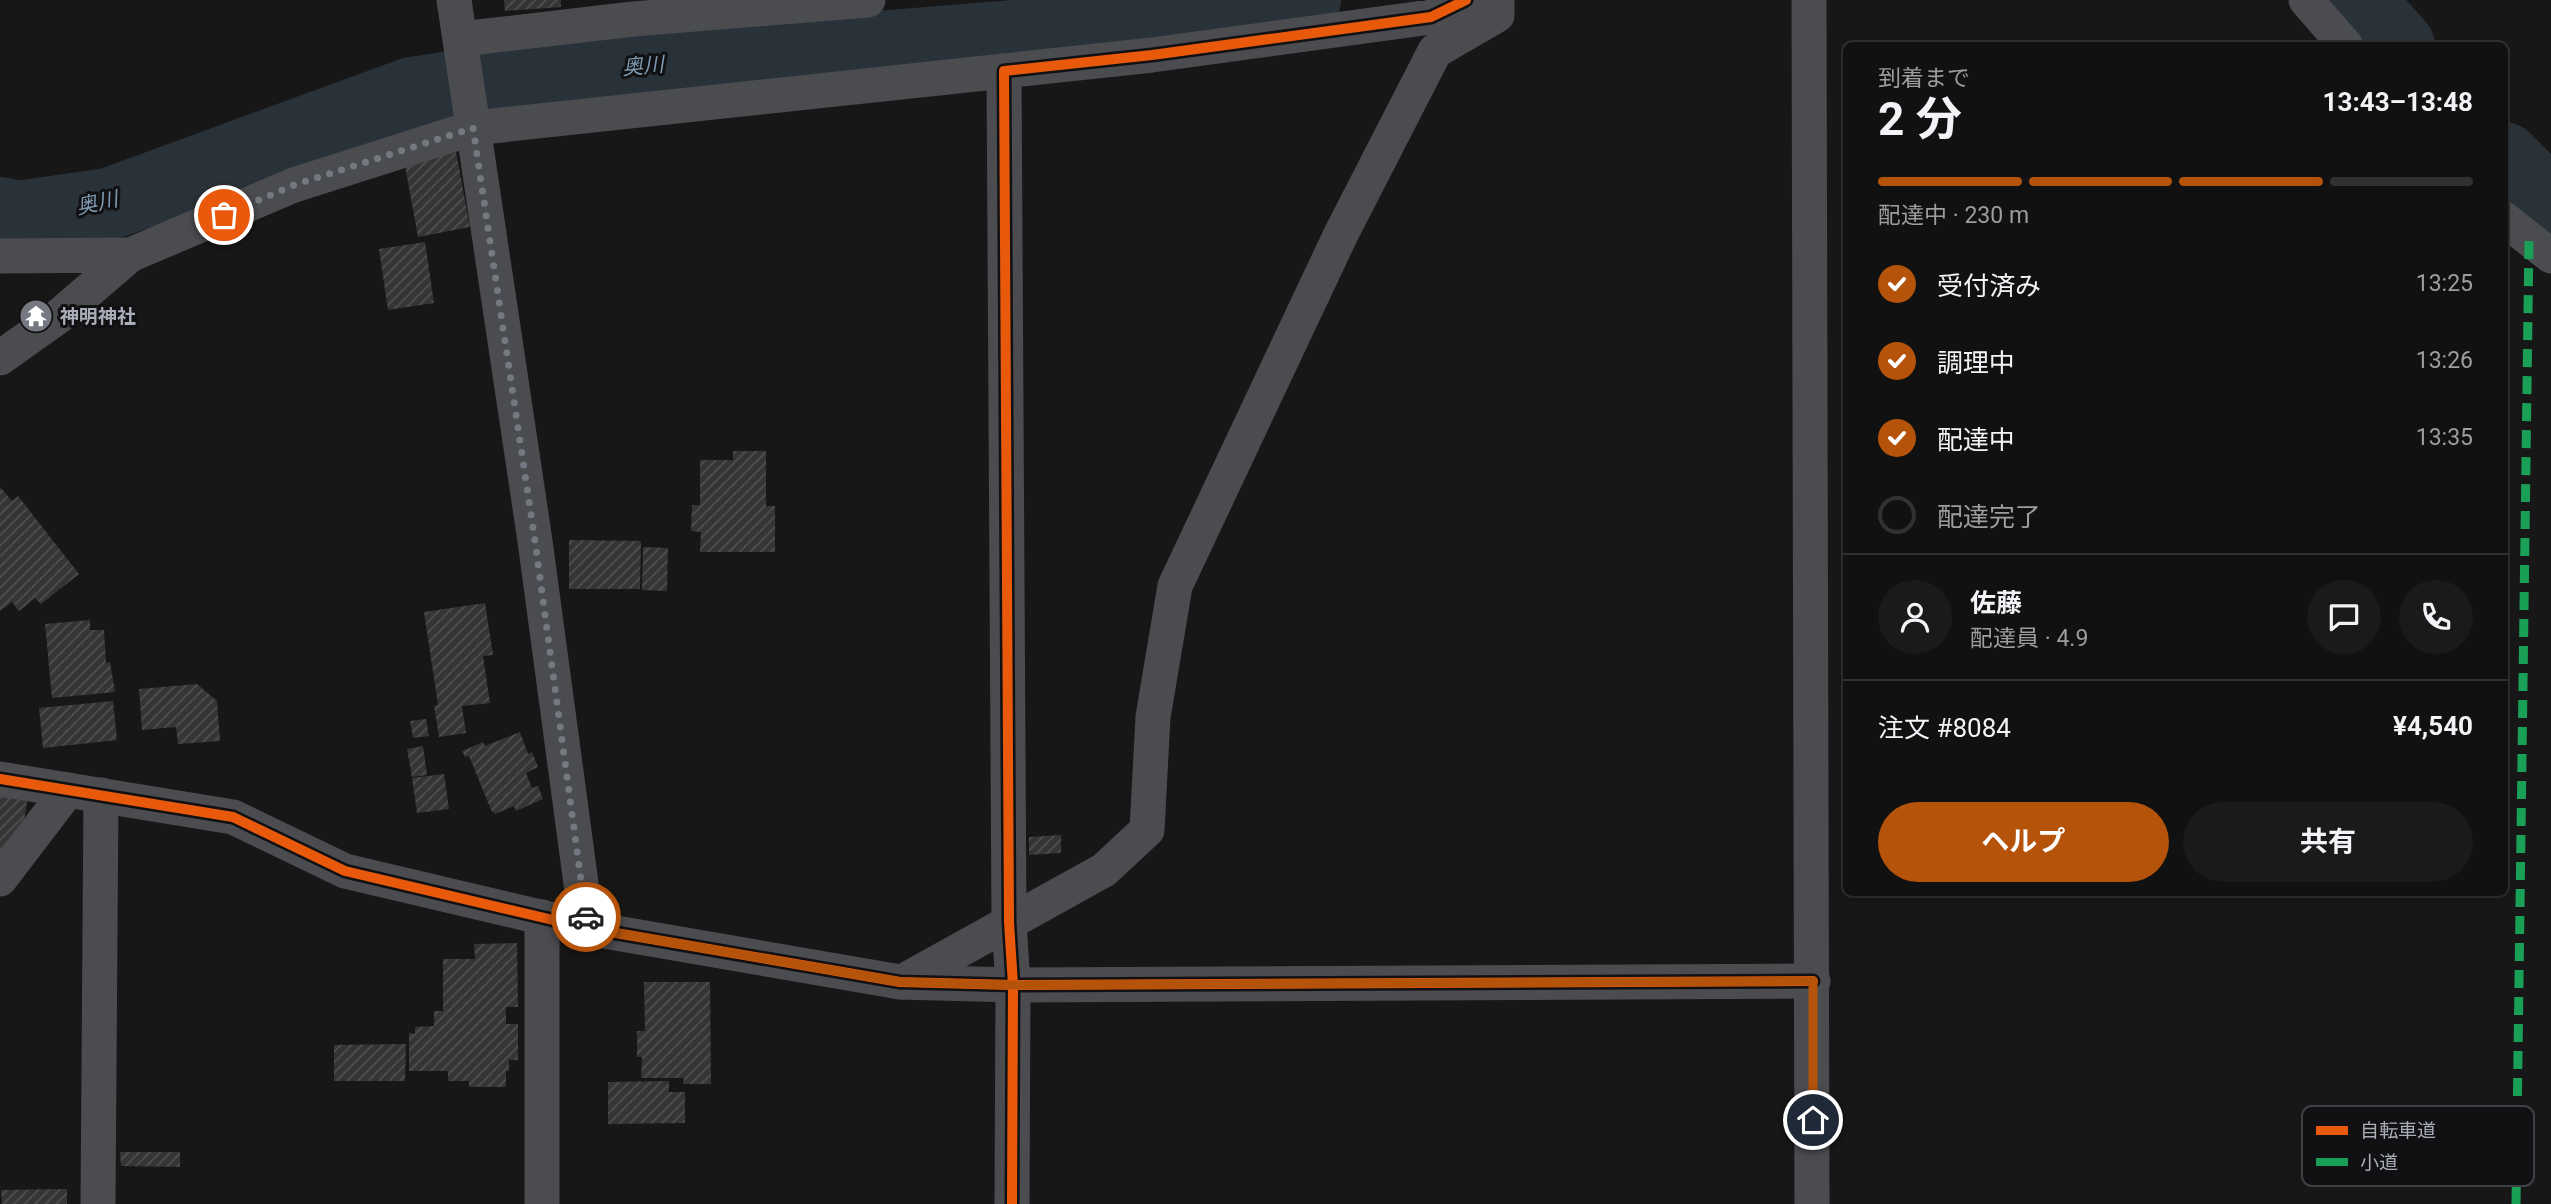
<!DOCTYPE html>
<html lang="ja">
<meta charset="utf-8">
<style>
body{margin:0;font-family:Roboto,"Noto Sans JP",sans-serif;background:#1a1a1a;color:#f1f3f6;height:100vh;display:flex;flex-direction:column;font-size:26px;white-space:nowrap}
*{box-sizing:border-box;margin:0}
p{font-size:23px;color:#9c9d9f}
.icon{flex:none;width:38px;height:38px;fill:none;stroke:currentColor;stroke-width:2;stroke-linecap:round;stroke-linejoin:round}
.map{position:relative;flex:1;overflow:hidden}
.panel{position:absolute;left:1843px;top:42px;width:665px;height:854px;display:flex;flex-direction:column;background:#111;border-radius:10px;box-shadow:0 2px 5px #0004,0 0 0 2px #303131}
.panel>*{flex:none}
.pin{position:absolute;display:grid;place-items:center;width:60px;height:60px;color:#fff;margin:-30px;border:4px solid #fff;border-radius:50%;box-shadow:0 2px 7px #0007}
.courier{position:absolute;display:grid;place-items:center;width:70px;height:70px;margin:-35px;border:5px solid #b45309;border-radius:50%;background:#fff;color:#222;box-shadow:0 2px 9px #0007}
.headline em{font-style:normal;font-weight:700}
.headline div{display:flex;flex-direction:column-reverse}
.headline{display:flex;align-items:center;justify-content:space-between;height:119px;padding:0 35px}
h1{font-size:46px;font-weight:700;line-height:52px}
.bar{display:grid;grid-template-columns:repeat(4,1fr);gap:10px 7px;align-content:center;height:84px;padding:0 35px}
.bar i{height:9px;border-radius:5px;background:#303131}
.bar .active{background:#b45309}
.bar p{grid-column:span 4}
.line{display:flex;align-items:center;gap:18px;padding:0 35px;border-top:2px solid #303131}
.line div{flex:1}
.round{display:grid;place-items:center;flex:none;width:74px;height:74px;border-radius:37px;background:#1a1a1a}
ol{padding:0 35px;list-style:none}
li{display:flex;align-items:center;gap:21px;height:77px}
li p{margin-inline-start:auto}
li .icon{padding:7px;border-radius:50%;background:#b45309;color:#fff;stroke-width:4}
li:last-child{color:#9c9d9f}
li i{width:38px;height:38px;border:4px solid #303131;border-radius:50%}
.action{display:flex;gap:14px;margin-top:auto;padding:14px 35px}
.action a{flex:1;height:80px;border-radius:42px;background:#b45309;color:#fff;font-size:28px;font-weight:700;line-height:80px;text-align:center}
.action a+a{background:#1a1a1a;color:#f1f3f6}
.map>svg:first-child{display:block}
</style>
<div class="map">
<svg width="2551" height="1204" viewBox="0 0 2551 1204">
<defs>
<pattern id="building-hatch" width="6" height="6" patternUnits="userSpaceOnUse" patternTransform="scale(1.75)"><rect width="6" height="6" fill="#353536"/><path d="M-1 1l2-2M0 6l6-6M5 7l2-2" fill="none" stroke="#4f5051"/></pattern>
</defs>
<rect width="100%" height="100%" fill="#171717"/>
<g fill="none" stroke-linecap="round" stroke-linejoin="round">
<!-- river -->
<g stroke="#2a3239" stroke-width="72">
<polyline points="2358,0 2399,46"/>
<polyline points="2504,158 2551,205"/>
<polyline points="0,213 18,217 109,204 412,93 521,76 1038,34 1288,5 1305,0"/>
</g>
</g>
<!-- building -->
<g fill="url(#building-hatch)">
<polygon points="504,0 561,0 561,7 505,11"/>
<polygon points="456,152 470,227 418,237 404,161"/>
<polygon points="425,242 434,303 388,310 379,249"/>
<polygon points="733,451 766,451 766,506 775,506 775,552 700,552 701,532 691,531 692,505 700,505 700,460 733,460"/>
<polygon points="0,487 12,501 18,496 79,574 41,604 35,598 19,611 12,602 0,611"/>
<polygon points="569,540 641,541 640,589 569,589"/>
<polygon points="643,547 668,548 667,591 642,590"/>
<polygon points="485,603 493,655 483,656 490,703 462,706 466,733 439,737 434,706 438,705 424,612"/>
<polygon points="90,620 90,630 104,630 106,663 110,662 115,692 52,698 45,624"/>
<polygon points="197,684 217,701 220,741 178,744 176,727 142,730 139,689"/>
<polygon points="113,701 117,740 43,748 39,708"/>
<polygon points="426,719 429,736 413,738 410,721"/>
<polygon points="520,732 528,754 532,752 538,767 526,773 532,788 538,786 543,799 516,811 514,806 495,814 493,811 492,812 469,756 465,757 462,751 483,742 485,746"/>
<polygon points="423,746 427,775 412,777 407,749"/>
<polygon points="444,774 449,809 417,813 412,778"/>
<polygon points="0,796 27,801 23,828 0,855"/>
<polygon points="1061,835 1061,853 1029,855 1029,837"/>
<polygon points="517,943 518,1007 506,1007 506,1024 518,1024 518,1060 509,1060 509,1071 506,1071 506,1087 469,1087 469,1081 448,1081 448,1071 409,1071 409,1033 415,1034 415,1027 434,1026 434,1011 443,1011 443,959 475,959 474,944"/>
<polygon points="644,982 710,982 711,1084 683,1084 684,1078 641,1078 642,1057 637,1057 637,1031 645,1031"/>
<polygon points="406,1044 405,1081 334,1081 334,1045"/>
<polygon points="669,1081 669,1092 685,1092 685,1123 608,1124 608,1082"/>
<polygon points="120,1152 180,1152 180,1167 121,1166"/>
<polygon points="67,1189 67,1204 2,1204 1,1190"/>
</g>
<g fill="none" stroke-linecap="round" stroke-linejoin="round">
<!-- minor -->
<g stroke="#4b4c50" stroke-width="35">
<polyline points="454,0 535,541 587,928"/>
<polyline points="1809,0 1812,1204"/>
<polyline points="2306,0 2346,46"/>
<polyline points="461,39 633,19 868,0"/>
<polyline points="2504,219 2551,256"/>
<polyline points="130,255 294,185 473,128 1004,71"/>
<polyline points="0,256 130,255 59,316 0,358"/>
<polyline points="0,779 233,817 345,871 587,928 900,982 1013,985 1813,981"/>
<polyline points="0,879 68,790"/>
<polyline points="902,982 1104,870 1147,830 1153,717 1175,586 1341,234 1435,51 1497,15 1497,0"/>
<polyline points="98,1204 101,795"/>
<polyline points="542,1204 542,917"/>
<polyline points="1012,1204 1013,985 1009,922 1004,71 1152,55 1431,17 1466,0"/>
</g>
<!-- quiet -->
<polyline stroke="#1a9f57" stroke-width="9" stroke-dasharray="18 9" stroke-linecap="butt" points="2516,1204 2529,238"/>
<defs>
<g id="cycleway">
<polyline points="0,779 233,817 345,871 587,928 900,982 1013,985 1813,981"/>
<polyline points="1012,1204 1013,985 1009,922 1004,71 1152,55 1431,17 1466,0"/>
</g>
</defs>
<!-- cycleway casing -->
<use href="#cycleway" stroke="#111113" stroke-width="15"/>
<!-- cycleway -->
<use href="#cycleway" stroke="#e8590c" stroke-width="10"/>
</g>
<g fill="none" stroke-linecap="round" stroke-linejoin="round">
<!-- done -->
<polyline stroke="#757880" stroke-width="7" stroke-dasharray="0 12.6" points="224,215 294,185 473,128 535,541 586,917"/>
<!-- route -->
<polyline stroke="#b45309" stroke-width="9" points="586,917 587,928 900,982 1013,985 1813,981 1813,1120"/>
</g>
<!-- icons -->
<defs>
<symbol id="temple-disc" viewBox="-11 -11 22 22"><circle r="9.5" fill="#757880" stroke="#111113"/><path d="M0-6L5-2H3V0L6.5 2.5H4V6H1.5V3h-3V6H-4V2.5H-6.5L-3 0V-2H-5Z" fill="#fff"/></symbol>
</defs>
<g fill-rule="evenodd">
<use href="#temple-disc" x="17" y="297" width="38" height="38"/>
</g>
<g text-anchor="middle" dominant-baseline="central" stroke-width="6" stroke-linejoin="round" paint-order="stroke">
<!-- poi labels -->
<g font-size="19" font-weight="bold" fill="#a8adb8" stroke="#111113" text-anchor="start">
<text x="60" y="316">神明神社</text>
</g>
<!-- water labels -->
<g font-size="21" font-style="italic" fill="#7f9bb3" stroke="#111113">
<text transform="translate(643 66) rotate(-5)">奥川</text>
<text transform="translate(97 203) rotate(-12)">奥川</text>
</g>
</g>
<!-- legend -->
<rect x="2302" y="1106" width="232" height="80" rx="10" fill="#111113" stroke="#3e4045" stroke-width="2"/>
<rect x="2316" y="1126" width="32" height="9" fill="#e8590c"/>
<rect x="2316" y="1158" width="32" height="8" fill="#1a9f57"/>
<g font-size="19" fill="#a8adb8">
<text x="2360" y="1137">自転車道</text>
<text x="2360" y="1169">小道</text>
</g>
</svg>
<div class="pin" style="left:224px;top:215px;background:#ea580c"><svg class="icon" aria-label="bag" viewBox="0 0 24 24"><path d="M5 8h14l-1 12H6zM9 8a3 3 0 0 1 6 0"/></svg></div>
<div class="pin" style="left:1813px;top:1120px;background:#1f2937"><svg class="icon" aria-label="home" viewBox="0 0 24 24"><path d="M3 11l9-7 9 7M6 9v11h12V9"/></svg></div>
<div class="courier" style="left:586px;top:917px"><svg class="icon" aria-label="car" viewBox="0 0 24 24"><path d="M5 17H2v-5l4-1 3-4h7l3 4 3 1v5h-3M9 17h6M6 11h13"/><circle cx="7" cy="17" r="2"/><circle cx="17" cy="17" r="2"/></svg></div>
<section class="panel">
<div class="headline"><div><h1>2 分</h1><p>到着まで</p></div><em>13:43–13:48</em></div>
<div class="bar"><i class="active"></i><i class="active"></i><i class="active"></i><i></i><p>配達中 · 230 m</p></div>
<ol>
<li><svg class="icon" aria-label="check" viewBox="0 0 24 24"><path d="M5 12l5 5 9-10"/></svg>受付済み<p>13:25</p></li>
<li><svg class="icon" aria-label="check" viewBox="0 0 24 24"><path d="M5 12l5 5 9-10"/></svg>調理中<p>13:26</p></li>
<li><svg class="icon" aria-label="check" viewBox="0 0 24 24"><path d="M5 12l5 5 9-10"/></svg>配達中<p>13:35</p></li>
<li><i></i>配達完了</li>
</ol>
<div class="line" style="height:126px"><a class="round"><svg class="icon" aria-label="person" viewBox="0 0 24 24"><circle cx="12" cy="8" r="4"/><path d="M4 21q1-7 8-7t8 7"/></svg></a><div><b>佐藤</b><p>配達員 · 4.9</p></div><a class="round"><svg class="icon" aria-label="chat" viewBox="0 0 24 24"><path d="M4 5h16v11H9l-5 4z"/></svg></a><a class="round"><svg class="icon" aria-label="phone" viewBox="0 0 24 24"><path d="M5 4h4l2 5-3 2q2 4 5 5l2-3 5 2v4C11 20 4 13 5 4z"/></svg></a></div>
<div class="line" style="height:91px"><div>注文 #8084</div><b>¥4,540</b></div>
<div class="action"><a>ヘルプ</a><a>共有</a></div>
</section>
</div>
